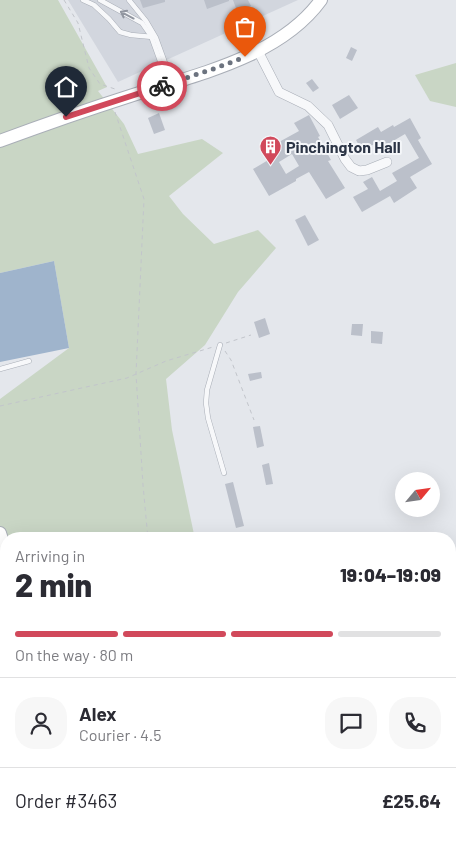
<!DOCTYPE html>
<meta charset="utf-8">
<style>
body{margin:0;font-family:Barlow,sans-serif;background:#f7f7f7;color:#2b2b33;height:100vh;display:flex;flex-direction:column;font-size:19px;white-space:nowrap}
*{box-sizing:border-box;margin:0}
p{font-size:16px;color:#7c7c81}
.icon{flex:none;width:28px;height:28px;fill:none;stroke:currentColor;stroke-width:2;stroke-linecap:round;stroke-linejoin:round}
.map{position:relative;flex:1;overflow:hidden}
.drawer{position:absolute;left:0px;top:532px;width:456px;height:311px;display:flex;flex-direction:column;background:#fff;border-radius:20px 20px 0 0;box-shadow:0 5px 20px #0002}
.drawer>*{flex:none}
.needle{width:32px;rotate:61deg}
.buttons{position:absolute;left:395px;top:472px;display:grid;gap:10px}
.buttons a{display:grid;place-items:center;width:45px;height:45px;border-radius:50%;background:#fff;box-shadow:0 5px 20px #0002;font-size:25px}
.pin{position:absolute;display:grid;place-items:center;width:42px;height:42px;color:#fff;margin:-51px -21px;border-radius:50% 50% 50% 0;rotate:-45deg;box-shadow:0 0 5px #0007}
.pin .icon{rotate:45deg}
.courier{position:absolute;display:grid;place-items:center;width:50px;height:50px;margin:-25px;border:4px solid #d1495b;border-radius:50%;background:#fff;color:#222;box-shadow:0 1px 6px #0007}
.head em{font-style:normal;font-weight:800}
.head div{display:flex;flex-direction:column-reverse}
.head{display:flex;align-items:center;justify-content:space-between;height:85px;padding:0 15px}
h1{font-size:32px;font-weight:800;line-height:38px}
.bar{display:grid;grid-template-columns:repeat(4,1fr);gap:8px 5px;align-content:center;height:60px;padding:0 15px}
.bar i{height:6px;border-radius:4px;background:#e1e1e2}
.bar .current{background:#d1495b}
.bar p{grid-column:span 4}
.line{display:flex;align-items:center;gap:12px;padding:0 15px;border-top:1px solid #e1e1e2}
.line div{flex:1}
.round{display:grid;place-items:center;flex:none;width:52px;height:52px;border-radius:20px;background:#f7f7f7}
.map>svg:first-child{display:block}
</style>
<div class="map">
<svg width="456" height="843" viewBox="0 0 456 843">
<rect width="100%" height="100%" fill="#e4e7ec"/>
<!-- built -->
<polygon fill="#d2d6de" points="68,0 298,0 118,82"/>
<!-- green -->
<g fill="#c9d6c5">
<polygon points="0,0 58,0 107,87 98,91 124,124 138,154 202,139 223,153 169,196 183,214 214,244 258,230 276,248 238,292 205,345 166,379 172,430 195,539 6,539 6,838 163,838 167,843 0,843 0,399 69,348 54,261 0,273"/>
<polygon points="456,63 456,107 430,101 415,75"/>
</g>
<!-- water -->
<polygon fill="#9fb4cc" points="54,261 69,348 0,362 0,273"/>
<!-- building -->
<g fill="#bbc0ca" fill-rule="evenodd">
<polygon points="140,0 165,0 165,2 143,8"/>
<polygon points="204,0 229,0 229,1 207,9"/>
<polygon points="233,0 248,0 251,6 237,11"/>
<polygon points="351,47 357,50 352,61 346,58"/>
<polygon points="312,79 319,88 313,92 306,83"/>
<polygon points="349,95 358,108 340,119 332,105"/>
<polygon points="159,113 165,130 154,134 148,118"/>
<path d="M 309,115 L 320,136 L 318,137 L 331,160 L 328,161 L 345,188 L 326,199 L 309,172 L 296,179 L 296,181 L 269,196 L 253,169 L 275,156 L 268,144 L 277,139 L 279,142 L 299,131 L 294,123 ZM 292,154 L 299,166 L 286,174 L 279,162 Z"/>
<polygon points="410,118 421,138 418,140 432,164 410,177 417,188 394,203 390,196 362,212 353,197 368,189 363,182 372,177 380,191 397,181 392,173 419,158 405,134 388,144 392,151 386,155 378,142 362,151 356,140 378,127 381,132 393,125 394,127"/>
<polygon points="305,215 319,240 308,246 295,220"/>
<polygon points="265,318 270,334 259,338 254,322"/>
<polygon points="352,324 363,324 362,336 351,335"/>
<polygon points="371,331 383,332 382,344 371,343"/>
<polygon points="261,372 262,378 250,381 248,374"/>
<polygon points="260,426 264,446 257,448 253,427"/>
<polygon points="269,463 273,484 266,485 262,465"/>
<polygon points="233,482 244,526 236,528 225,484"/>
</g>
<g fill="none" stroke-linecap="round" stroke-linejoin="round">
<defs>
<g id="lane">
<polyline points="83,0 94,5 109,19 120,32 131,35 153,37"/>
<polyline points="100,0 142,23 151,36 168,83"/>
<polyline points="129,0 146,21 156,38 172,82"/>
<polyline points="220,345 207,390 206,403 208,418 224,473"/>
<polyline points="0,369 29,361"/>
<polyline points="450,701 456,700"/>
<polyline points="450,758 456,764"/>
<polyline points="0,760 6,746"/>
<polyline points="154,843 164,838"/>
</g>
<g id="street">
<polyline points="258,51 279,92 308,106 328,125 345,159 351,167 359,171 367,170 387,162"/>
<polyline points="450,651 456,649"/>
</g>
<g id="secondary">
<path d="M 0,141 C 43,125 86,110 130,96 C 194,75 279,58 321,0"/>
<polyline points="0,533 6,552"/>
<polyline points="101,838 103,843"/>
</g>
</defs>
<!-- lane casing -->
<use href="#lane" stroke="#a9aeb7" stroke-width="5.5"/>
<!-- street casing -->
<use href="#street" stroke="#a9aeb7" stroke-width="10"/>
<!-- secondary casing -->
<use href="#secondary" stroke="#a9aeb7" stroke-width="14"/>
<!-- path -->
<g stroke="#c2c5cb" stroke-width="1" stroke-dasharray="4 4" stroke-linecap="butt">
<polyline points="64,0 78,23 89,68 100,84 115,89"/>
<polyline points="115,112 144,199 136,374 143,485 148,539"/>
<polyline points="226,343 251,335"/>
<polyline points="225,351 231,360 254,420"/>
<polyline points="0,406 127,378 166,361 213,347"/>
</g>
<!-- lane -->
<use href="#lane" stroke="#f7f8fa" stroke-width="4.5"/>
<!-- street -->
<use href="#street" stroke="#f7f8fa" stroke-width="9"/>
<!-- secondary -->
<use href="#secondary" stroke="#fff" stroke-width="12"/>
</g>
<!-- one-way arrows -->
<defs><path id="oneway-shaft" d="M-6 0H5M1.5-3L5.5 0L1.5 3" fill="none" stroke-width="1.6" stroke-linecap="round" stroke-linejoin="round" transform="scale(1.25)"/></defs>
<use stroke="#9196a0" href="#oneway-shaft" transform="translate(127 15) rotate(-152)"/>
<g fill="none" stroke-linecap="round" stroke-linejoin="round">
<!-- done -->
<polyline stroke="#6c737f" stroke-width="5" stroke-dasharray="0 9" points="162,86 216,68 245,57"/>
<!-- route -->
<polyline stroke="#d1495b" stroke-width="6" points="66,117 162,86"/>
</g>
<!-- icons -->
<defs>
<symbol id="building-pin" viewBox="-11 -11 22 30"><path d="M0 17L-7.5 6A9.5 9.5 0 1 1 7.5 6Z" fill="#d1495b" stroke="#f4f6f9"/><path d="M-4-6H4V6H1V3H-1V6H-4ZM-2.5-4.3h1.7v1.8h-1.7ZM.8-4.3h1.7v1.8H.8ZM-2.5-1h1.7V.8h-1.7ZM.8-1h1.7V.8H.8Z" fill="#fff"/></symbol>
</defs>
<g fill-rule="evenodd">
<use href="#building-pin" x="258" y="134" width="25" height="34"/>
</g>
<g text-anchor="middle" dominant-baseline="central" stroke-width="4" stroke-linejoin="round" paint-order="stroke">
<!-- poi labels -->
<g font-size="16" font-weight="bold" fill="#2b3445" stroke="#f4f6f9" text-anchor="start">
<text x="286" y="146">Pinchington Hall</text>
</g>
</g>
</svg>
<div class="buttons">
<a><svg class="needle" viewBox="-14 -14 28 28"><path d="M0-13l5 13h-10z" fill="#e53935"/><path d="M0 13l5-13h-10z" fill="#7c7c81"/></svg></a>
</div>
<div class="pin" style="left:245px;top:57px;background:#ea580c"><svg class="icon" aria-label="bag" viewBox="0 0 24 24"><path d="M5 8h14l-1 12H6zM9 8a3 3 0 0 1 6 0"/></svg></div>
<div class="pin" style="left:66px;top:117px;background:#1f2937"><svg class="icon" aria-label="home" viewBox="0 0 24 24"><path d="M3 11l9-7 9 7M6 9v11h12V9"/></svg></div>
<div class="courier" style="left:162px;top:86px"><svg class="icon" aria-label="bike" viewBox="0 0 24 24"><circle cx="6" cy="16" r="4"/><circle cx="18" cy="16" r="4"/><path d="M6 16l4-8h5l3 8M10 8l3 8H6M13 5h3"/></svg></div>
<section class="drawer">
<div class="head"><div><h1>2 min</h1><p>Arriving in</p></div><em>19:04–19:09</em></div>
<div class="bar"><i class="current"></i><i class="current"></i><i class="current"></i><i></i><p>On the way · 80 m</p></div>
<div class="line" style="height:90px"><a class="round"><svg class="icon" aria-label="person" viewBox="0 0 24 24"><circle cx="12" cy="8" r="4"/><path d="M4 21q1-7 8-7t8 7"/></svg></a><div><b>Alex</b><p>Courier · 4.5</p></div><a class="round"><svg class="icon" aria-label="chat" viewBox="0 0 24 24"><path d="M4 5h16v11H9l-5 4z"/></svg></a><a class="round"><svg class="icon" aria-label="phone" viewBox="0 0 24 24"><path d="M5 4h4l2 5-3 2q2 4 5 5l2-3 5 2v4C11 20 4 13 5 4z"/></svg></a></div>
<div class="line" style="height:65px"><div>Order #3463</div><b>£25.64</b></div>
</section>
</div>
